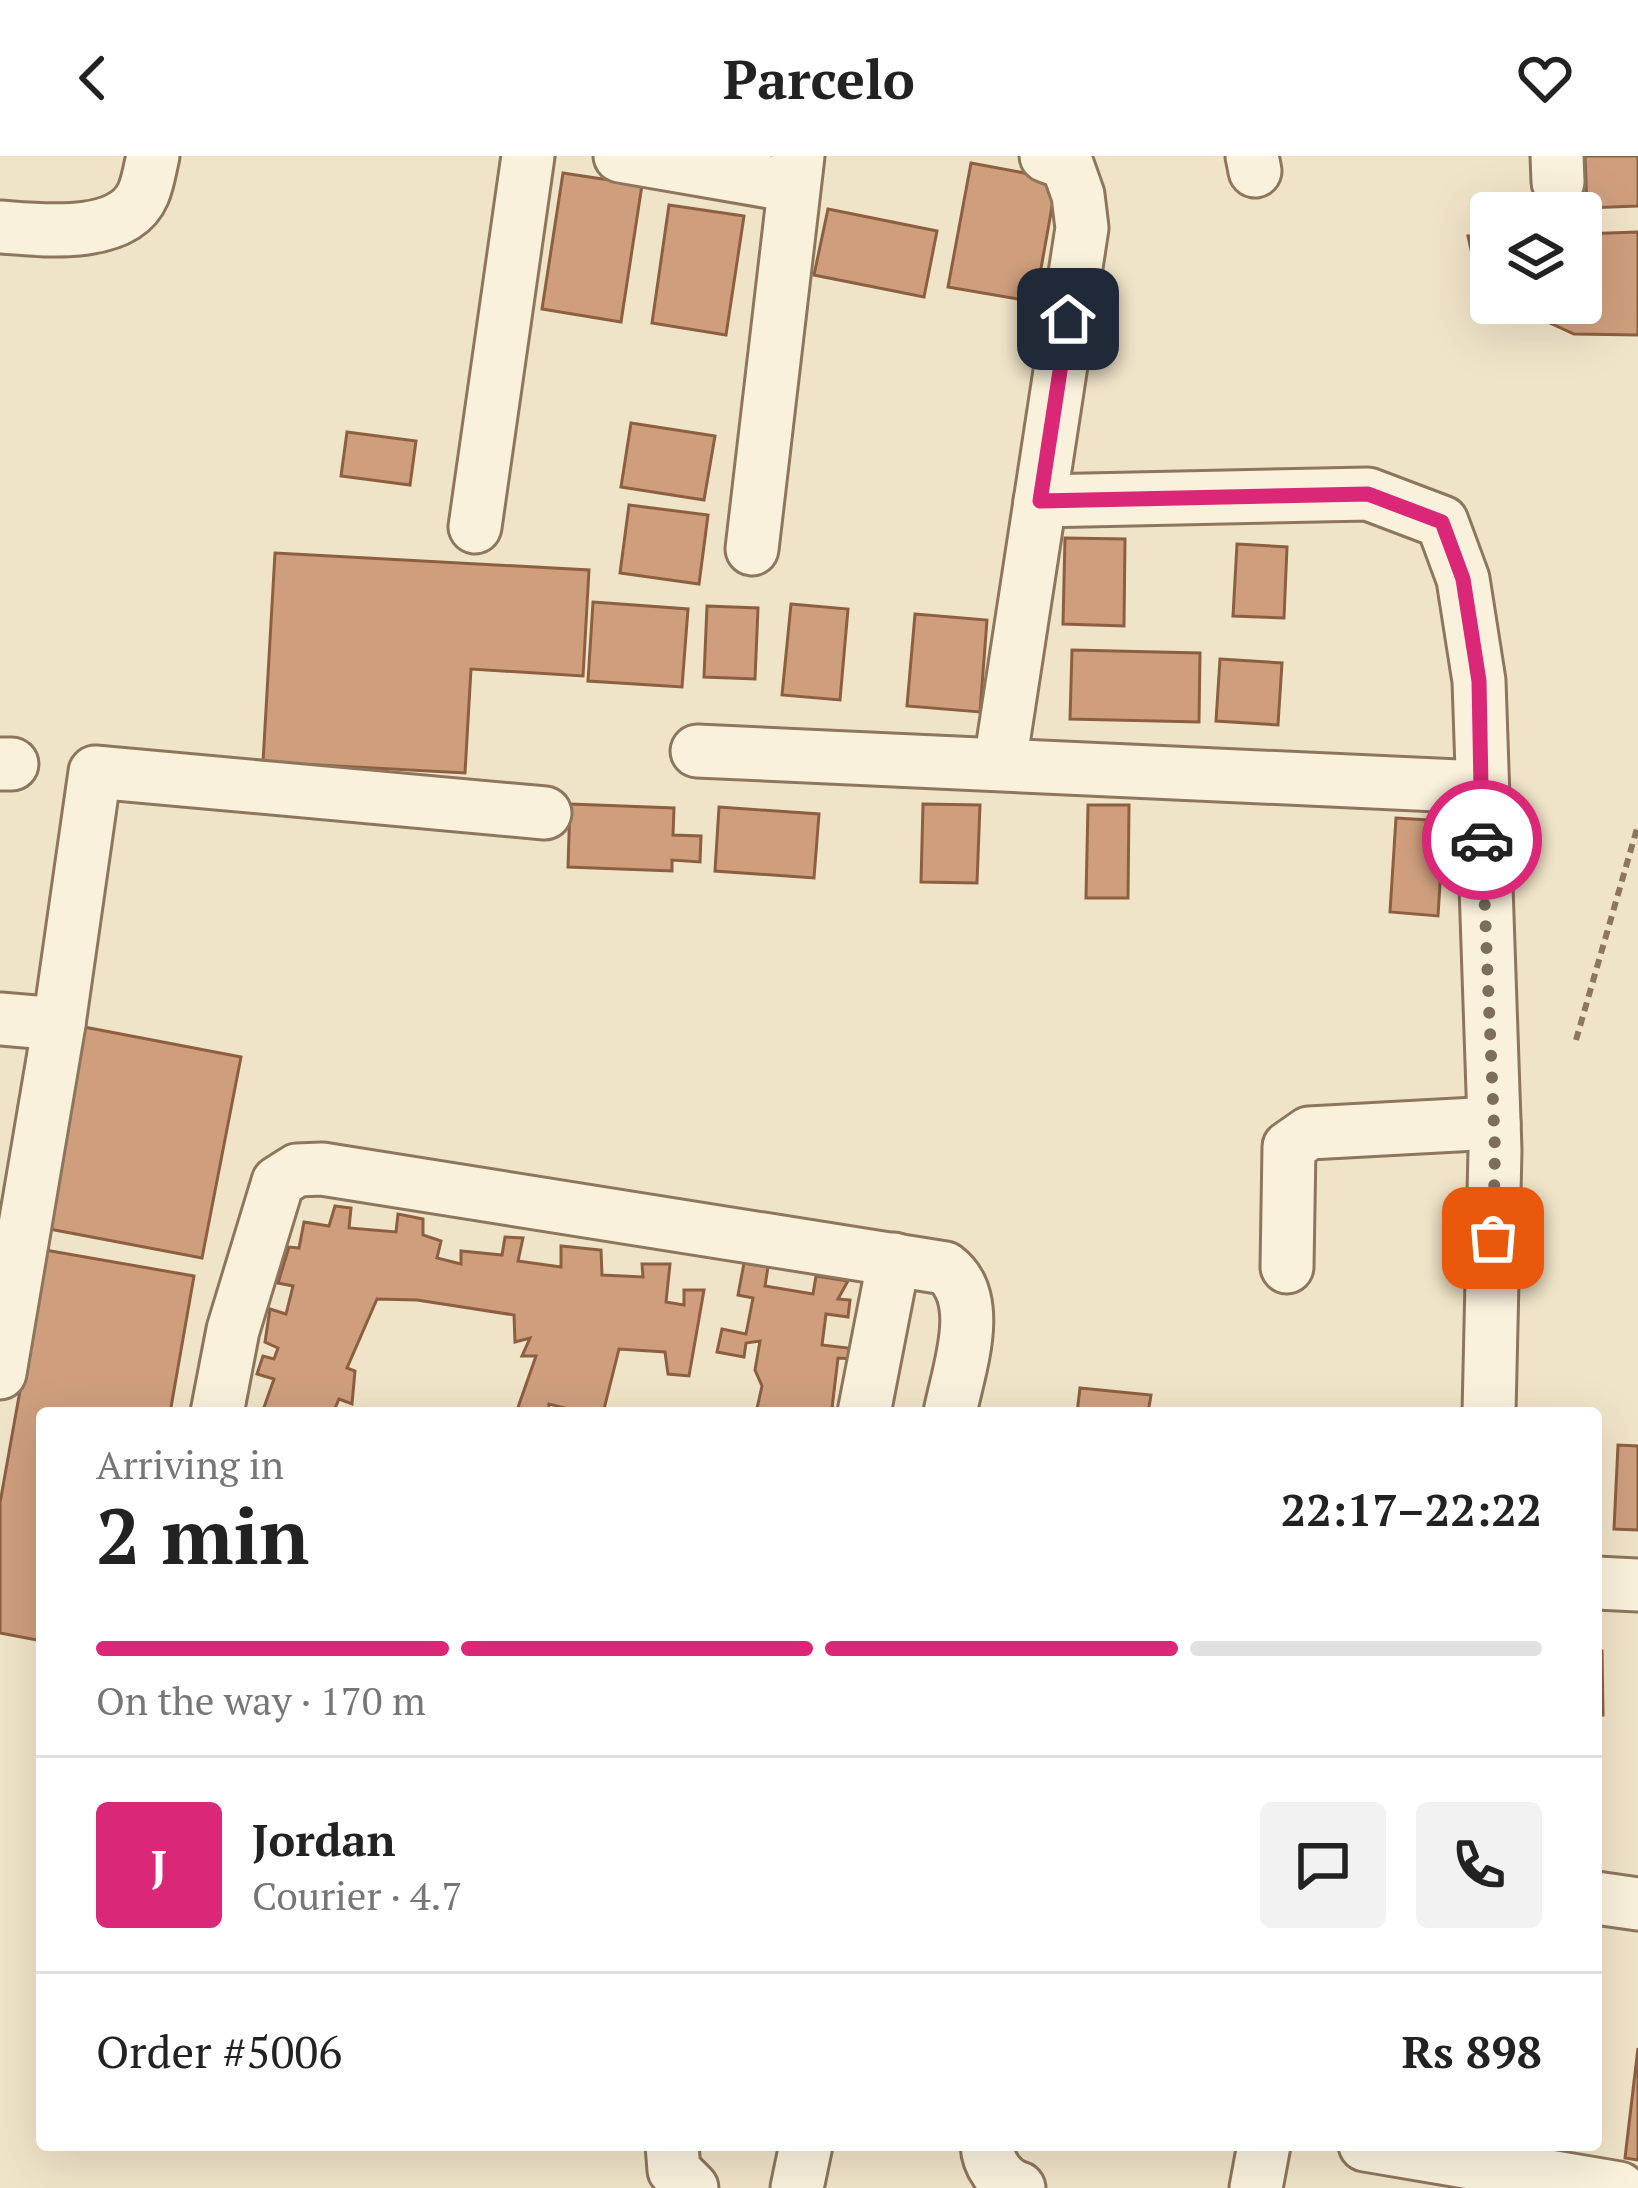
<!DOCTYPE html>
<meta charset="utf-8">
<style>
body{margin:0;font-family:"PT Serif",serif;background:#f2f2f2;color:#222;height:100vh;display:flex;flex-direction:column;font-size:45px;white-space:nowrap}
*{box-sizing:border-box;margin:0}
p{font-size:39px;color:#767676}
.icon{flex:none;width:66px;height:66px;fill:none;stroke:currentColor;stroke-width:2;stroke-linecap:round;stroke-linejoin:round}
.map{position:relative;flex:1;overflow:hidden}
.panel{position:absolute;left:36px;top:1251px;width:1566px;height:744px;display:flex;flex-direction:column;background:#fff;border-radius:12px;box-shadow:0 12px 48px #0002}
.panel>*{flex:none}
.buttons{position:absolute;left:1470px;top:36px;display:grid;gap:24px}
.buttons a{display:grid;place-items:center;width:132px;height:132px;border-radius:12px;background:#fff;box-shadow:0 12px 48px #0002;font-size:60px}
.pin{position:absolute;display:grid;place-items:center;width:102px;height:102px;color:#fff;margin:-51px;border-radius:24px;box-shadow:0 6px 18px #0006}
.courier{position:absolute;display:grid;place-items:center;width:120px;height:120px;margin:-60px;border:9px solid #db2777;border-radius:50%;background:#fff;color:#222;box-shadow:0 3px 15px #0007}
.overview em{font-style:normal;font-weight:700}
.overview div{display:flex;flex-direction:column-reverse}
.overview{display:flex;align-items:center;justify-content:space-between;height:204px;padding:0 60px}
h1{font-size:78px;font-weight:700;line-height:90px}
.bar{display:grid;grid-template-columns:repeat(4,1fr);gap:18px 12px;align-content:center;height:144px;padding:0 60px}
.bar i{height:15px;border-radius:9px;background:#e0e0e0}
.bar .active{background:#db2777}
.bar p{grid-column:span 4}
.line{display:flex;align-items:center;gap:30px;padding:0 60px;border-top:3px solid #e0e0e0}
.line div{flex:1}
.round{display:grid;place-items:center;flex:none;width:126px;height:126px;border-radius:12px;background:#f2f2f2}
header{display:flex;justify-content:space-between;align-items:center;height:156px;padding:0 60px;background:#fff;font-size:54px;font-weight:700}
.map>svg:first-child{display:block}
</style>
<header><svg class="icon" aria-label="back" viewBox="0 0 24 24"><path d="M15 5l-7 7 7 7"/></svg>Parcelo<svg class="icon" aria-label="heart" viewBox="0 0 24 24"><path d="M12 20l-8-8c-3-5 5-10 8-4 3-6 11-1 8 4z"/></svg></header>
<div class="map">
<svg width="1638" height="2032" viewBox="0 0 1638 2032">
<rect width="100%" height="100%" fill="#f0e4c8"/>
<!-- building -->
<g fill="#cf9f7d" stroke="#8d5f41" stroke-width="3">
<polygon points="1585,0 1638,0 1638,50 1587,52"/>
<polygon points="971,7 1057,23 1035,146 948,131"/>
<polygon points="563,17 642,29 621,166 542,153"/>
<polygon points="669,49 744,60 726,179 652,167"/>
<polygon points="828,53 937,75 924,141 814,119"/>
<polygon points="1638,76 1638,179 1574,178 1506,147 1581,147 1581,78"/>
<polygon points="1468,80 1491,80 1491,140 1480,135"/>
<polygon points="631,267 715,280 704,344 621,331"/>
<polygon points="347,276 416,285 410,329 341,320"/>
<polygon points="629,349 708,359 699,428 620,417"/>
<polygon points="1065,382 1125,383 1124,470 1063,468"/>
<polygon points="1237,388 1287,391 1284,462 1233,460"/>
<polygon points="275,397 589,414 583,520 471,513 465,617 263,606"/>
<polygon points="593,446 688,453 682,531 588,525"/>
<polygon points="791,448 848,453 840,544 782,539"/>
<polygon points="707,450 758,452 755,523 704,521"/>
<polygon points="915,458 987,464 980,556 907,550"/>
<polygon points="1072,494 1200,497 1199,566 1070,563"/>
<polygon points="1220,503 1282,507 1278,569 1216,565"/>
<polygon points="570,648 674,652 673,679 701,680 700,706 672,704 672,715 568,711"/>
<polygon points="923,648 980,649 977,727 921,726"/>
<polygon points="1088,649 1129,649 1128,742 1086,742"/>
<polygon points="719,651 819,658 814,722 715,715"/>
<polygon points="1396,662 1444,665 1438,760 1390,756"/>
<polygon points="79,870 241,901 202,1102 39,1071"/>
<polygon points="335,1050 351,1052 349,1072 396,1076 398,1058 423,1063 423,1079 441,1085 437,1102 461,1108 461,1095 502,1099 505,1081 523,1082 518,1105 561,1111 561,1090 601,1094 602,1119 643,1121 642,1108 670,1108 666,1146 684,1149 684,1134 704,1134 689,1220 668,1218 665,1196 619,1193 603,1257 564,1257 565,1252 549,1248 548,1257 516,1257 536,1200 522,1200 530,1182 515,1186 514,1159 417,1144 377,1143 347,1212 355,1215 352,1248 339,1243 333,1257 262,1257 274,1223 257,1218 263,1200 274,1203 278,1192 265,1186 270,1153 286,1158 293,1130 278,1127 289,1091 299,1092 304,1066 329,1070"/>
<polygon points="45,1094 194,1120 170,1257 42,1257 42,1485 0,1477 0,1347"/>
<polygon points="744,1107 768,1111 765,1130 813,1138 816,1120 848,1125 838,1143 850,1144 848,1161 826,1158 822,1189 856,1193 854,1203 838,1202 832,1252 846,1254 845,1257 756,1257 762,1230 755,1214 760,1185 746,1187 744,1201 717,1196 722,1173 746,1178 753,1142 738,1139"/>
<polygon points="1080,1232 1151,1239 1148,1257 1077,1257"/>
<polygon points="1618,1289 1638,1290 1638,1374 1614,1373"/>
<polygon points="1596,1495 1602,1495 1603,1559 1596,1559"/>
<polygon points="1638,1892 1638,2004 1625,2002"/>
</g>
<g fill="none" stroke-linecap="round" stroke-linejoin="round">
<defs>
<g id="minor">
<polyline points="620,0 793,30"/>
<polyline points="1252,0 1255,15"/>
<polyline points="1557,0 1558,26"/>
<path d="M 0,71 C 41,74 123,84 143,38 C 148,27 150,12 153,0"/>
<polyline points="1040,345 1368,338 1442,366 1463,423 1479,525 1495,994 1489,1257"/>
<polyline points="475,371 528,0"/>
<polyline points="752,393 798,0"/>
<polyline points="697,595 1480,631"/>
<polyline points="1000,607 1082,72 1078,39 1067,8 1046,0"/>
<polyline points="0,608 12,608"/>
<polyline points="0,863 59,868"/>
<polyline points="1287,1111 1289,991 1309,977 1494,967"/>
<polyline points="0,1217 59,868 95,616 545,657"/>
<path d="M 217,1257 L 233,1174 L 278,1026 L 297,1014 L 322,1013 L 945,1112 C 986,1143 958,1215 950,1257"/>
<polyline points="864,1257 894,1103"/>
<polyline points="1596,1427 1638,1429"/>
<polyline points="1596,1742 1638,1748"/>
<polyline points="672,1989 674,2014 692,2032"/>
<path d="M 987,1989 C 988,2008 1001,2027 1019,2032"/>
<polyline points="1365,1989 1619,2032"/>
<polyline points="797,2032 806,1989"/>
<polyline points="1256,2032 1264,1989"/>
</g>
</defs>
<!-- minor casing -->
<use href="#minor" stroke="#8d765c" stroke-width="57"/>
<!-- path -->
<polyline stroke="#8d765c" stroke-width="6" stroke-dasharray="9 6" stroke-linecap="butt" points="1576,884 1638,669"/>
<!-- minor -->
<use href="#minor" stroke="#faf1dc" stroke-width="51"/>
</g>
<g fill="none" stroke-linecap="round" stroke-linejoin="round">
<!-- done -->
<polyline stroke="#7c6e5b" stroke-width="12" stroke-dasharray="0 21.6" points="1482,684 1495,994 1493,1082"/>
<!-- route -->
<polyline stroke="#db2777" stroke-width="15" points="1068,163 1040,345 1368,338 1442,366 1463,423 1479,525 1482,684"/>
</g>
</svg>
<div class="buttons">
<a><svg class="icon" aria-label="layers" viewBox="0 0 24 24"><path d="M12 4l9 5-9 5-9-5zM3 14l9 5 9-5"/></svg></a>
</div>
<div class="pin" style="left:1493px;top:1082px;background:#ea580c"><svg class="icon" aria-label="bag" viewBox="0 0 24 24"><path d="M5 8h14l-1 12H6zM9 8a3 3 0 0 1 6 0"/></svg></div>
<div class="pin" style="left:1068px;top:163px;background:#1f2937"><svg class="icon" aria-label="home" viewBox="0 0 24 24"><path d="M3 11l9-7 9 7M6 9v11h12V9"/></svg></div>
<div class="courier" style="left:1482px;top:684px"><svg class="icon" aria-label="car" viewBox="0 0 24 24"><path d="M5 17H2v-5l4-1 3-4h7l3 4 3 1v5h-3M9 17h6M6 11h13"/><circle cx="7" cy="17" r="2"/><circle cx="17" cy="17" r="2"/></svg></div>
<section class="panel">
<div class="overview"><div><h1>2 min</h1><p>Arriving in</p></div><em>22:17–22:22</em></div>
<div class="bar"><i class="active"></i><i class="active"></i><i class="active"></i><i></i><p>On the way · 170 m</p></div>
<div class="line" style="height:216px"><b class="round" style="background:#db2777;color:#fff">J</b><div><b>Jordan</b><p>Courier · 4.7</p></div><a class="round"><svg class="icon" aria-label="chat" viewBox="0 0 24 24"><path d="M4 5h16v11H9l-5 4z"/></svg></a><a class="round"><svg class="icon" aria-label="phone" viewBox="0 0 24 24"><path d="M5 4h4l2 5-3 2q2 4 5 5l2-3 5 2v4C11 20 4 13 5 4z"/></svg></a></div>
<div class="line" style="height:156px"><div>Order #5006</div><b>Rs 898</b></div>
</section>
</div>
